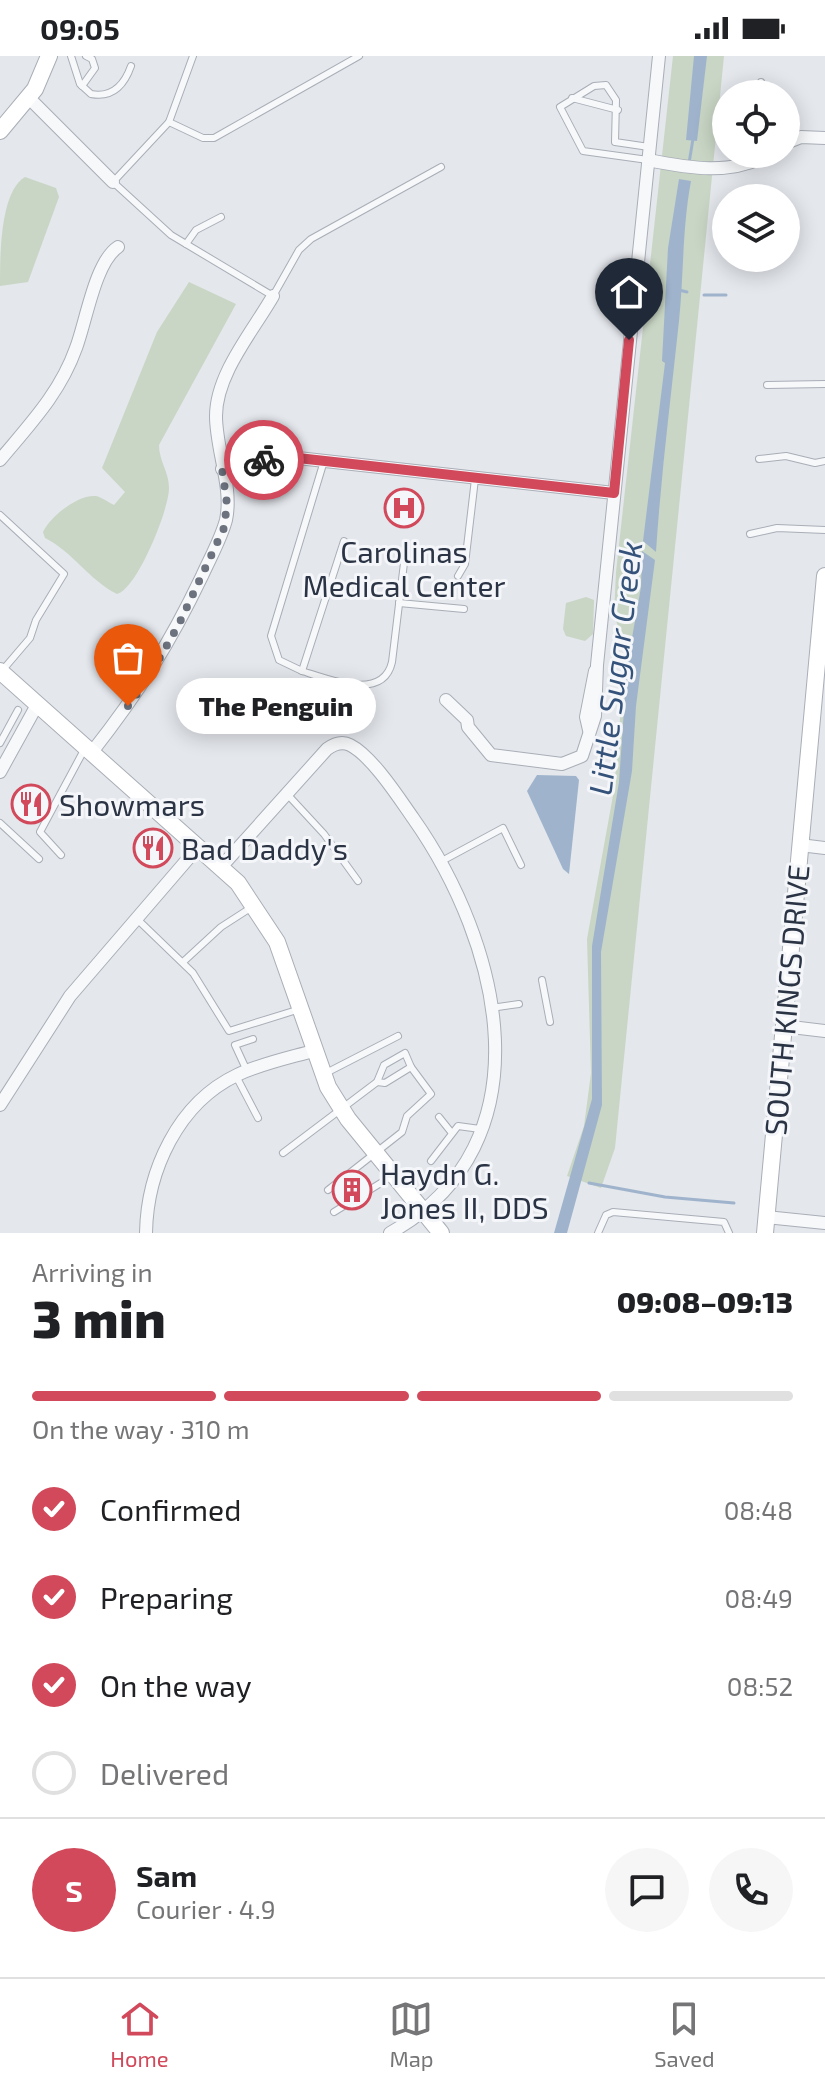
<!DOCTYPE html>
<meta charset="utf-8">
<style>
body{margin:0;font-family:"Exo 2",sans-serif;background:#f6f6f6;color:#202124;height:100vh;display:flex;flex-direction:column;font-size:30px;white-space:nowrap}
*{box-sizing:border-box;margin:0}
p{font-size:26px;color:#757577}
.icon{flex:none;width:44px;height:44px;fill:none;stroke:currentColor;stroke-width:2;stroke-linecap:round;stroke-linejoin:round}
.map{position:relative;height:1177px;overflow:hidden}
.sheet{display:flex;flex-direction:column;background:#fff;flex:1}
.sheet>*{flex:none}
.controls{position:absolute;left:712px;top:24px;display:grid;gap:16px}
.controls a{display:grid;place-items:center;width:88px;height:88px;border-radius:50%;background:#fff;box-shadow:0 4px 20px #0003;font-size:40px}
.pin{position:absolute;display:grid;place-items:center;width:68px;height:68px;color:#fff;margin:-82px -34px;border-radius:50% 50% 50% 0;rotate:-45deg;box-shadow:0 0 8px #0007}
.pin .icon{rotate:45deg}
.courier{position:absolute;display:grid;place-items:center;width:80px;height:80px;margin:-40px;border:6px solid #d1495b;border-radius:50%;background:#fff;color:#222;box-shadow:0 2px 10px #0007}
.bubble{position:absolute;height:56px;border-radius:28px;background:#fff;box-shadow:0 4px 20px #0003;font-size:26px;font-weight:800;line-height:56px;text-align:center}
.head em{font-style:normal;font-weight:800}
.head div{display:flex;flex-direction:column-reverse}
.head{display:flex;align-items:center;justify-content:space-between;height:136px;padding:0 32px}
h1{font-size:52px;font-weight:800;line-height:60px}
.bar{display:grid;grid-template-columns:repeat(4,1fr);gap:12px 8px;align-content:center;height:96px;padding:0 32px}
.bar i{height:10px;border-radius:6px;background:#e0e0e0}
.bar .selected{background:#d1495b}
.bar p{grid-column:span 4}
.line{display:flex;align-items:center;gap:20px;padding:0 32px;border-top:2px solid #e0e0e0}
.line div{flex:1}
.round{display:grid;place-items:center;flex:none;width:84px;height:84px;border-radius:42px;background:#f6f6f6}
ol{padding:0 32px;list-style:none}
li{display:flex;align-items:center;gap:24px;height:88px}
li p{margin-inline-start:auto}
li .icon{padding:8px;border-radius:50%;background:#d1495b;color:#fff;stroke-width:4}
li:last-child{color:#757577}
li i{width:44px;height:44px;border:4px solid #e0e0e0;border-radius:50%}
.status{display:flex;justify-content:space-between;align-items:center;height:56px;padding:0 40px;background:#fff;direction:ltr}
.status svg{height:22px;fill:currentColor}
.tabs{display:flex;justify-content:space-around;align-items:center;height:112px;border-top:2px solid #e0e0e0;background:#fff;font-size:22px;color:#757577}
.tabs a{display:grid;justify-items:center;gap:4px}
.tabs .selected{color:#d1495b}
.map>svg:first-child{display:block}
</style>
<div class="status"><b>09:05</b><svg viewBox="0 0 49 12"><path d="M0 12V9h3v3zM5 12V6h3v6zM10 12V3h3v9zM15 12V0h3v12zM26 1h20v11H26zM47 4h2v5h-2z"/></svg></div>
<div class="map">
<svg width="825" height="1177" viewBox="0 0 825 1177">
<rect width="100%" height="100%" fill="#e4e7ec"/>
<!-- green -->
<g fill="#c9d6c5">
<polygon points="673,0 724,0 615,1092 601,1132 567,1120 584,1070 591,1017 587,883 614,734 626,593 614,559 616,516"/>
<path d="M 25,121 L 56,132 L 59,141 L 28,226 L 0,230 C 0,198 0,136 25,121 Z"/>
<path d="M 189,226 L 236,248 L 159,389 C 159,405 169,416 169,432 C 169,454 137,533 117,538 C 89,524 73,496 45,482 L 43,476 C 50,461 78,438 96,440 C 101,441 108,446 114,449 L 125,436 L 102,412 L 157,276 Z"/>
<polygon points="586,541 594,544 593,578 585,585 566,580 563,573 566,547"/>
</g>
<!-- water -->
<g fill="#9fb4cc">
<polygon points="694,0 707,0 697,85 686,84"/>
<path d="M 679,123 L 691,125 C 682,174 684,217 679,265 C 671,341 661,418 656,496 L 643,485 L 665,307 L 662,305 L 668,192 Z"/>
<polygon points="642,495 655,504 636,650 632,715 601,896 602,1049 567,1177 554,1177 592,1043 592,890 619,726 627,610 641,531"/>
<polygon points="537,719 576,720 579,724 569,818 563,813 527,735"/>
</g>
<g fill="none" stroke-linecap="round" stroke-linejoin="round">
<!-- stream -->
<g stroke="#9fb4cc" stroke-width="3">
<polyline points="689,107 693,83"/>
<polyline points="675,233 687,236"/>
<polyline points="704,239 726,239"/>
<polyline points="589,1127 665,1141 734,1147"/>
</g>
<defs>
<g id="lane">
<path d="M 71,0 L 80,28 L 91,38 C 112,42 124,30 131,10"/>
<polyline points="193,0 169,66 113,126 171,179 273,240 299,194 311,183 441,111"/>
<polyline points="82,30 95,12 92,3 86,0"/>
<polyline points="760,38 761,26"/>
<polyline points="572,42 618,54"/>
<polyline points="169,66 203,82 214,82 359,0"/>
<polyline points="648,104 583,95 560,51 594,30 606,29 616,44 615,86 649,91"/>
<polyline points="186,188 196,174 221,161"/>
<polyline points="767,329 825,328"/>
<polyline points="759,403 786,400 815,407 825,405"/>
<polyline points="0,459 64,518 36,564 30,582 1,616"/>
<polyline points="750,478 777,472 825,474"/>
<path d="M 344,485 L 302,615 C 328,623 383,646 392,606 L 404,507"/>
<polyline points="458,520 465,508 475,423"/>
<polyline points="399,547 464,553"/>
<polyline points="302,615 279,604 271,580 324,405"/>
<polyline points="0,687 18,654"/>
<polyline points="287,738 324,778 358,825"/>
<polyline points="0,767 39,803"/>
<polyline points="61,799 40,776 84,694"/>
<polyline points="440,806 503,772 521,809"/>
<polyline points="137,863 193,917 229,975 300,953"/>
<polyline points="183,906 221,871 252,851"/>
<polyline points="542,924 550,966"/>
<polyline points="491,952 519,948"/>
<polyline points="247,1015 235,989 253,983"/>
<polyline points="326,1017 398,980"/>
<polyline points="236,1020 258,1062"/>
<polyline points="439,1061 451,1076"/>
<polyline points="283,1097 377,1026 384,1009 405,997 411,1011"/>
<polyline points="431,1105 458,1070 480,1073"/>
<polyline points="328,1134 402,1076 407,1060 431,1038 411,1011 385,1027 377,1026"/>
<polyline points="334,1156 392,1120"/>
<polyline points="598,1177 606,1159 613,1156 724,1166 729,1177"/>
</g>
<g id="street">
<polyline points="29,42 113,126"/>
<polyline points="786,87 801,81 825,82"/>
<path d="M 648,104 C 688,112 732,120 769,98"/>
<path d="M 0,404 C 30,368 60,337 76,292 C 86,266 95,206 118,191"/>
<polyline points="222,413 272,403 298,402 614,437"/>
<polyline points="446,644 467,664 468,671 491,699 562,708 582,700 595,660 597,609 659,0"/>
<polyline points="589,674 586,661 595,615"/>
<path d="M 92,696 C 139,636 169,589 202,520 C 210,502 221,483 226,464 C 233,431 216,394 216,360 C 216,318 253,275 273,240"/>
<polyline points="0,716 37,649"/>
<polyline points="800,789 825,792"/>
<path d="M 222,810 L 327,693 C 334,688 342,685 350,689 C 372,700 399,742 413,762 C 501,887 551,1087 390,1177"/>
<polyline points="783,970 825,975"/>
<polyline points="0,1049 70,940 199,790"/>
<polyline points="766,1161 825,1167"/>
<path d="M 146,1177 C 147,1115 178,1047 237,1019 C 260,1008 288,1002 313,995"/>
</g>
<g id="secondary">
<polyline points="0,75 35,33 49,0"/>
<polyline points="0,615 238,827 277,886 328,1031 348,1063 441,1177"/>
<polyline points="765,1177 825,520"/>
</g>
</defs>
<!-- lane casing -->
<use href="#lane" stroke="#a9aeb7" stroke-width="8"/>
<!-- street casing -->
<use href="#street" stroke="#a9aeb7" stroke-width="14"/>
<!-- secondary casing -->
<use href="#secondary" stroke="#a9aeb7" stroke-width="18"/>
<!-- lane -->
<use href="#lane" stroke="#f7f8fa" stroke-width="6"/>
<!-- street -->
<use href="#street" stroke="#f7f8fa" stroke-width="12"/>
<!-- secondary -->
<use href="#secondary" stroke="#fff" stroke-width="16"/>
</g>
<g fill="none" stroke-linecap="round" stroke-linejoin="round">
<!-- done -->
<polyline stroke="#6c737f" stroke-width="8" stroke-dasharray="0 14.4" points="128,650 148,623 179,568 224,472 227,448 222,413 264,404"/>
<!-- route -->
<polyline stroke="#d1495b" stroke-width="10" points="264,404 298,402 614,437 629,284"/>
</g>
<!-- icons -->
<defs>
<symbol id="hospital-ring" viewBox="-11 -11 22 22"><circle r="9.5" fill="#f4f6f9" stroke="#d1495b" stroke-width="1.5"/><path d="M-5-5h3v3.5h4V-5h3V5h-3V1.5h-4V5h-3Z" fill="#d1495b"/></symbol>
<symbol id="restaurant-ring" viewBox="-11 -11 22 22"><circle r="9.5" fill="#f4f6f9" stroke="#d1495b" stroke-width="1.5"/><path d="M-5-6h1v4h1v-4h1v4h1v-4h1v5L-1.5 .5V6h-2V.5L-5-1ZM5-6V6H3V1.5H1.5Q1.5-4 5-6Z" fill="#d1495b"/></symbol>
<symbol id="building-ring" viewBox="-11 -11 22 22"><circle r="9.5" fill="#f4f6f9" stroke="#d1495b" stroke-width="1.5"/><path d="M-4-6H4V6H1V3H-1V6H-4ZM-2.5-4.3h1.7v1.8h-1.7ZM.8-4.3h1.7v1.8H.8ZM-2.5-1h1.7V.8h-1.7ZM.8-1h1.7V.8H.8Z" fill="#d1495b"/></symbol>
</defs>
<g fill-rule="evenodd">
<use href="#hospital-ring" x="382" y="430" width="44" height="44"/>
<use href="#restaurant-ring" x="9" y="726" width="44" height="44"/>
<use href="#restaurant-ring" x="131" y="770" width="44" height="44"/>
<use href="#building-ring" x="330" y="1112" width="44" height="44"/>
</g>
<g text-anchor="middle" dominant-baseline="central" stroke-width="6" stroke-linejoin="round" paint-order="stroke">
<!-- poi labels -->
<g font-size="30" fill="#2b3445" stroke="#f4f6f9" text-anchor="start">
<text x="404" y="495" text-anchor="middle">Carolinas<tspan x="404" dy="34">Medical Center</tspan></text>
<text x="59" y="748">Showmars</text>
<text x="181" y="792">Bad Daddy's</text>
<text x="380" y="1117">Haydn G.<tspan x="380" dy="34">Jones II, DDS</tspan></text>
</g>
<!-- street labels -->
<g font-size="30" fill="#2b3445" stroke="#f4f6f9">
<text transform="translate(786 944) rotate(-85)">SOUTH KINGS DRIVE</text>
</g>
<!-- water labels -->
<g font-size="32" font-style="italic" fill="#34527a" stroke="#f4f6f9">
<text transform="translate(614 612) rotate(-83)">Little Sugar Creek</text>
</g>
</g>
</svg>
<div class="controls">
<a><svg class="icon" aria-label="locate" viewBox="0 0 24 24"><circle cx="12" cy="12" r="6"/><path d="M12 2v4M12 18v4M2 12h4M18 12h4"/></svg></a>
<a><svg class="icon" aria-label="layers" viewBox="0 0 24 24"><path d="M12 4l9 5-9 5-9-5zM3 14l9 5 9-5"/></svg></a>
</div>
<div class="pin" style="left:128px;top:650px;background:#ea580c"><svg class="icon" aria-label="bag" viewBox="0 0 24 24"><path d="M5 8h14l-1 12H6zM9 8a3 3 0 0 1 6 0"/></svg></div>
<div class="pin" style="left:629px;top:284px;background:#1f2937"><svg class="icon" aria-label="home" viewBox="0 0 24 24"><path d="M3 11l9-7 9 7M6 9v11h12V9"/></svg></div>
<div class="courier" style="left:264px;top:404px"><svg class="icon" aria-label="bike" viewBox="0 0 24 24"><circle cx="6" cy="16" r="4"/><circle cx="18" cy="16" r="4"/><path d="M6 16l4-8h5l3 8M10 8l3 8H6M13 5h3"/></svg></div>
<div class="bubble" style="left:176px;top:622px;width:200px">The Penguin</div>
</div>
<section class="sheet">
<div class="head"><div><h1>3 min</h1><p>Arriving in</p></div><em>09:08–09:13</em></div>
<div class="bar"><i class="selected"></i><i class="selected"></i><i class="selected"></i><i></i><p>On the way · 310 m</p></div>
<ol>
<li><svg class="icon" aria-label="check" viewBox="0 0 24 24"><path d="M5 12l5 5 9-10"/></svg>Confirmed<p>08:48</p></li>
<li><svg class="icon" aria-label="check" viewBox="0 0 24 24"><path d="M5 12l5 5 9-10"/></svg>Preparing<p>08:49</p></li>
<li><svg class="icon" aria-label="check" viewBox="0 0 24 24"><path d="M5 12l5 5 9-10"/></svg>On the way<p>08:52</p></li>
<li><i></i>Delivered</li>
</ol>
<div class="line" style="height:144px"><b class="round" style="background:#d1495b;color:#fff">S</b><div><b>Sam</b><p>Courier · 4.9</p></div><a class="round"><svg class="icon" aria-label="chat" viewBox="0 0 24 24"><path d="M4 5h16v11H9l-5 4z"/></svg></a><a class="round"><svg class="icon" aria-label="phone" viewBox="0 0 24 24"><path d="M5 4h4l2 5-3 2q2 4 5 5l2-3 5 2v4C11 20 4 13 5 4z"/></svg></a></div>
</section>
<nav class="tabs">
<a class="selected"><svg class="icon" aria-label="home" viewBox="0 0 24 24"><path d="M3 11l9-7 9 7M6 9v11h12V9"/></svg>Home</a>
<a><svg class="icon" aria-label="map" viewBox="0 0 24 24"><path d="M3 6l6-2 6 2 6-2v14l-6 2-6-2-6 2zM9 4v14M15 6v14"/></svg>Map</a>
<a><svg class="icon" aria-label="saved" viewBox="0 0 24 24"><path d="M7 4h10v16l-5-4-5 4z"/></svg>Saved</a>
</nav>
